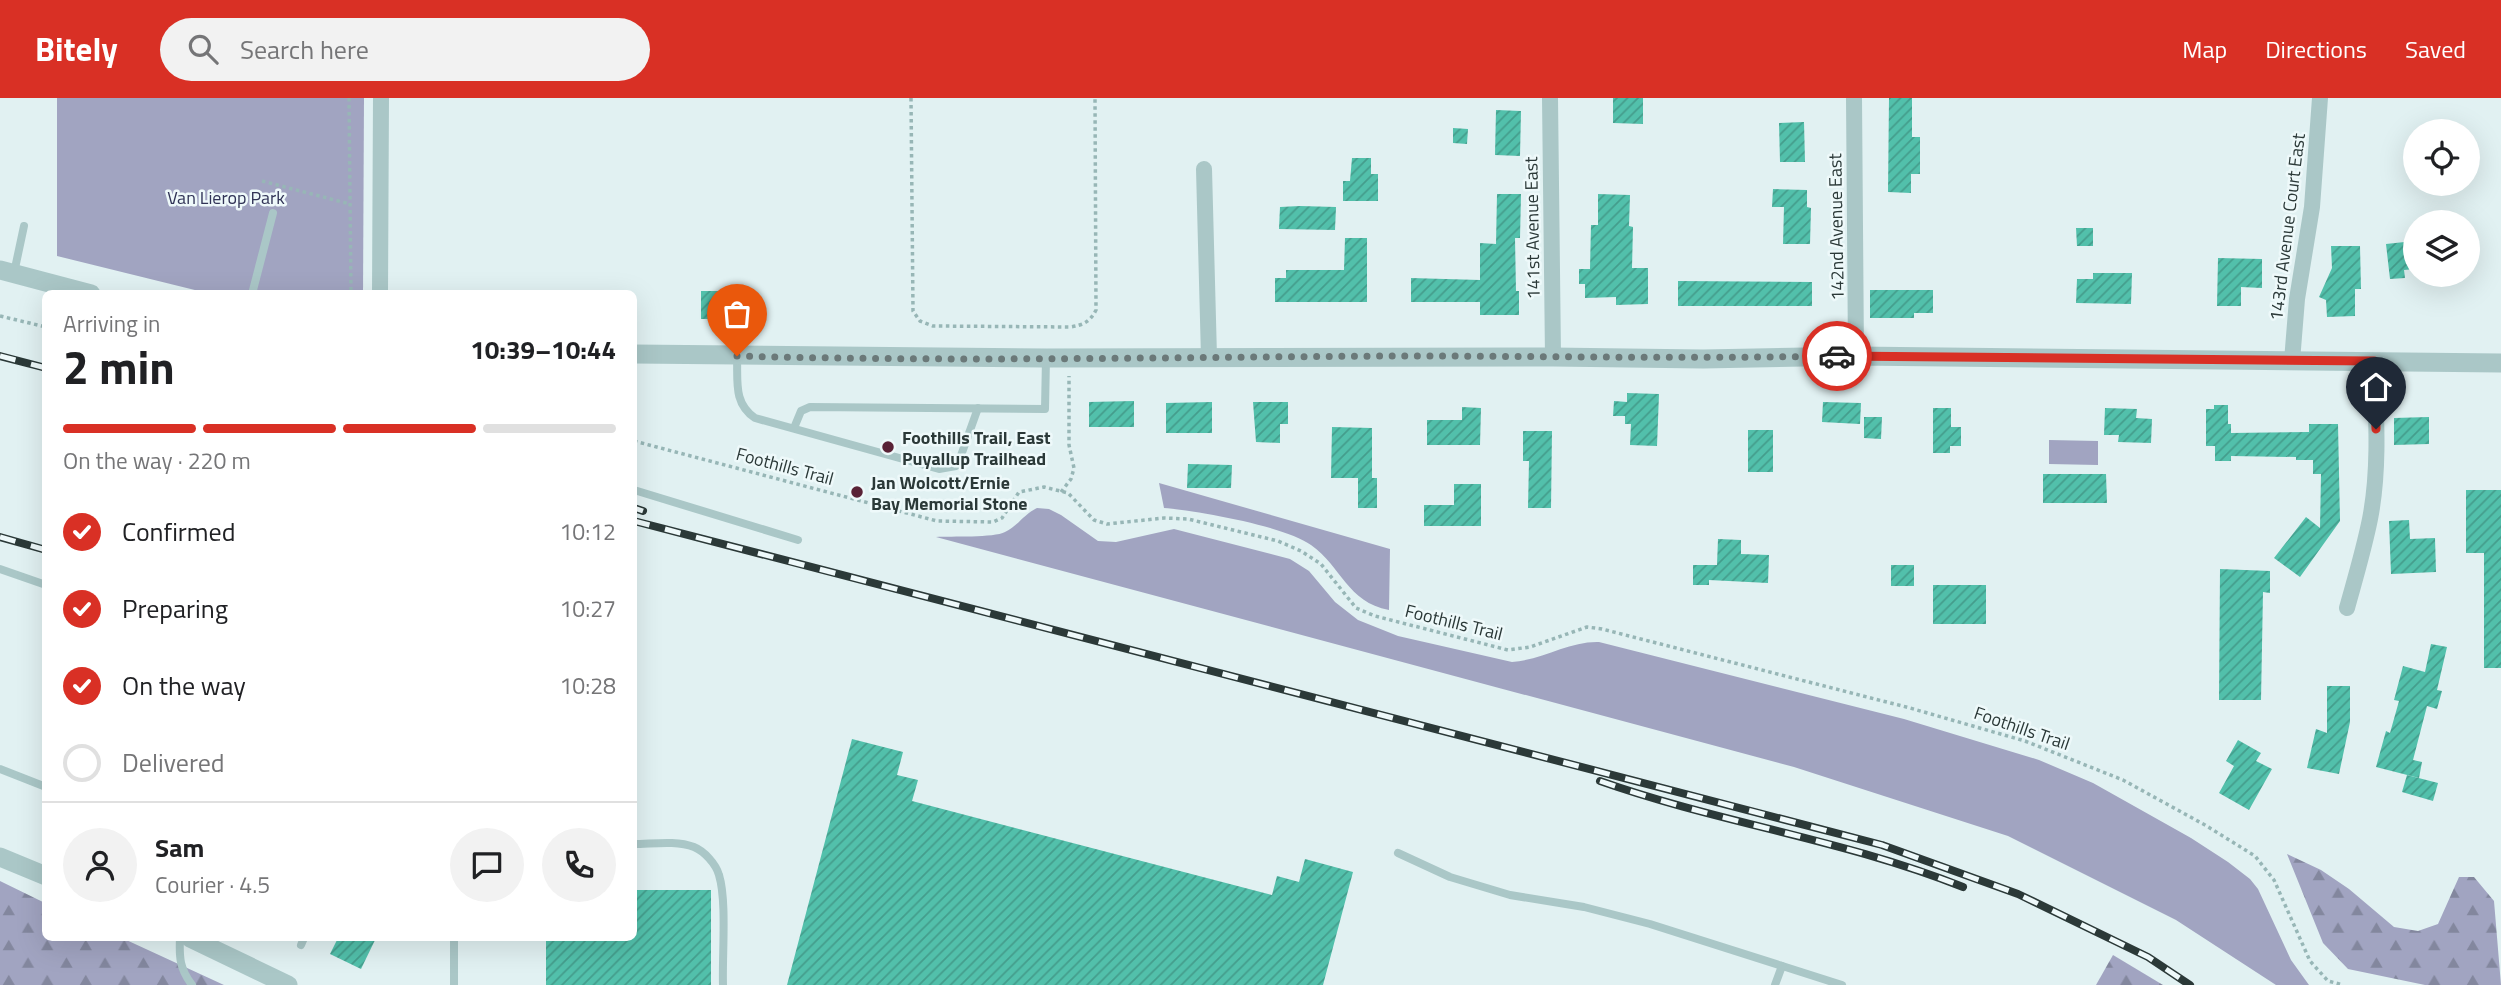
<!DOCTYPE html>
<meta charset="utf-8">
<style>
body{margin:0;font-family:"Titillium Web",sans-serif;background:#f2f2f2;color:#202124;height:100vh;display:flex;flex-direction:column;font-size:26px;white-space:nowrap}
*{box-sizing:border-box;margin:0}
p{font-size:23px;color:#757577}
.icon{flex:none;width:38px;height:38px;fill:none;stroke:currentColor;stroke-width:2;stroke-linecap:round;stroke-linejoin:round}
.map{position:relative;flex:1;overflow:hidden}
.panel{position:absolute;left:42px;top:192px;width:595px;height:651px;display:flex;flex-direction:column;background:#fff;border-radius:10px;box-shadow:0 7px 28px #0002}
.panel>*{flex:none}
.tools{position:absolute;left:2403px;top:21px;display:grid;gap:14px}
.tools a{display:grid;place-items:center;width:77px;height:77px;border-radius:50%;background:#fff;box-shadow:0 7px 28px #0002;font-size:35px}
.pin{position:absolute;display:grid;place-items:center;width:60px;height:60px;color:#fff;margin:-72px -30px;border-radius:50% 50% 50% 0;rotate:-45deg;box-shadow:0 0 7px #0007}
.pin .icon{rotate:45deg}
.courier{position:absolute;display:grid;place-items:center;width:70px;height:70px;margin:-35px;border:5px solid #d93025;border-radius:50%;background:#fff;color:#222;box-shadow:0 2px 9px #0007}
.summary em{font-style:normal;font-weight:700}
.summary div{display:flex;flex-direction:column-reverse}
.summary{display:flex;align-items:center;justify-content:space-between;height:119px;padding:0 21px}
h1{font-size:46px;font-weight:700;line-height:52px}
.bar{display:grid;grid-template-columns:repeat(4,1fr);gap:10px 7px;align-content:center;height:84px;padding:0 21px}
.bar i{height:9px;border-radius:5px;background:#e0e0e0}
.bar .on{background:#d93025}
.bar p{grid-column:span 4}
.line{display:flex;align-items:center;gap:18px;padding:0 21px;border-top:2px solid #e0e0e0}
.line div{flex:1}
.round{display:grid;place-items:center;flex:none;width:74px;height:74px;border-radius:37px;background:#f2f2f2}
ol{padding:0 21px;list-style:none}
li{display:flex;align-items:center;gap:21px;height:77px}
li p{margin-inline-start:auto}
li .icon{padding:7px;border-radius:50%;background:#d93025;color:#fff;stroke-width:4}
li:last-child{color:#757577}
li i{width:38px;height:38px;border:4px solid #e0e0e0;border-radius:50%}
header{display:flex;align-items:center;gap:42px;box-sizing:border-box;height:98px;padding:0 35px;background:#d93025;color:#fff}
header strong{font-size:33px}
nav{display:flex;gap:38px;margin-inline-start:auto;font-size:24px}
.search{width:490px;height:63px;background:#f2f2f2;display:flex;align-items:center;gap:18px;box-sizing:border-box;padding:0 24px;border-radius:38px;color:#757577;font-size:26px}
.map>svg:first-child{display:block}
</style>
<header>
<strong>Bitely</strong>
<div class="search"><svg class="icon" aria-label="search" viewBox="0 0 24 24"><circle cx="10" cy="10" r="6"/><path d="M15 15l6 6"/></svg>Search here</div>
<nav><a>Map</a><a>Directions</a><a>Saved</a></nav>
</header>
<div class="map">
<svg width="2501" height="887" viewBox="0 0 2501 887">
<defs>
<pattern id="forest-firs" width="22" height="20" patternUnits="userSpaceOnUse" patternTransform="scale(1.75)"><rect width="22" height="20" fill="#a1a4c1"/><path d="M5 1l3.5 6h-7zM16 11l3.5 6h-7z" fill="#83879e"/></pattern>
<pattern id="building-hatch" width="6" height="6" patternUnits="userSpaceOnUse" patternTransform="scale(1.75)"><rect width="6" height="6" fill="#52c0ab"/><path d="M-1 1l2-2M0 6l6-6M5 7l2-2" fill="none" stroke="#449d8c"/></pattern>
</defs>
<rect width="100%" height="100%" fill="#e1f1f2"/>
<!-- green -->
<g fill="#a1a4c1">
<polygon points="57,0 364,0 363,196 211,196 57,158"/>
<polygon points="2049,342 2098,343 2098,367 2049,366"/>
<path d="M 1159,385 L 1390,451 L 1389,512 C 1347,504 1342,469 1311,447 C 1284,428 1199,413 1164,410 Z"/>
<path d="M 1037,410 L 1049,411 L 1061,417 L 1098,443 L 1116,444 L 1174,431 L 1290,461 L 1309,473 L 1335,504 L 1358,522 L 1398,538 L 1512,564 C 1542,562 1569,543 1599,544 L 1904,621 L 2039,662 L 2093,685 L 2191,740 L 2228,764 L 2250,781 L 2258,791 L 2291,862 L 2309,887 L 2276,887 L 2176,822 L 2008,738 L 1794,669 L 936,439 C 951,438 994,440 1005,434 C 1018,428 1024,416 1037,410 Z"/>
</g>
<!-- forest -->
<g fill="url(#forest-firs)">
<polygon points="2287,756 2321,772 2349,791 2394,829 2418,833 2438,826 2459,779 2474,779 2494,803 2501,887 2425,887 2348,871 2323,845"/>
<polygon points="0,783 45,805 46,840 122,840 224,887 0,887"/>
<polygon points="2113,857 2163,887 2096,887"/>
</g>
<!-- building -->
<g fill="url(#building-hatch)">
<polygon points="1613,0 1643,0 1643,26 1613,25"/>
<polygon points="1889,0 1912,0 1912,39 1920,39 1920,76 1911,76 1911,95 1888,94"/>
<polygon points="1496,12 1521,13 1520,58 1495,57"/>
<polygon points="1804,24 1805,64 1780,64 1779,25"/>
<polygon points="1453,30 1468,31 1467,46 1453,45"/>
<polygon points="1352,60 1371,60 1371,76 1378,76 1378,103 1343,103 1343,83 1350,83"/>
<polygon points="1773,91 1807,92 1807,109 1811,110 1810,146 1783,146 1784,109 1772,109"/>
<polygon points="1497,96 1521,96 1520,140 1515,140 1516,193 1519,193 1519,217 1480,217 1480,204 1411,204 1411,180 1480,182 1480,145 1496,146"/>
<polygon points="1598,96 1630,97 1629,128 1633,129 1632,170 1648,170 1648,206 1616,207 1616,199 1585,200 1585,186 1579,186 1579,171 1590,171 1591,127 1598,127"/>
<polygon points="1300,108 1336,109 1335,132 1279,131 1280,109"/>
<polygon points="2076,130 2093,130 2093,148 2077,148"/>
<polygon points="1345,140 1367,140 1367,204 1275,204 1275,180 1286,180 1286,172 1344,172"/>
<polygon points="2414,143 2415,171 2404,172 2405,180 2390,181 2386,146"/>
<polygon points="2331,148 2360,148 2361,191 2355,191 2355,218 2327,219 2326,202 2319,199 2332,170"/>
<polygon points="2218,160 2262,161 2262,190 2241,189 2241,208 2217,208"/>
<polygon points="2093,175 2132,175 2131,206 2076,205 2077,181 2093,181"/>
<polygon points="1678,183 1812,184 1812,208 1678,208"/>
<polygon points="1870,192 1933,192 1933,215 1914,215 1914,220 1870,220"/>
<rect x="701" y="193" width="24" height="28"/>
<polygon points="1627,295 1659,296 1657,348 1630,347 1631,326 1625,326 1625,318 1613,318 1614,303 1627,304"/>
<polygon points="1134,303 1134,329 1089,329 1089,304"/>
<polygon points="1212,304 1212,335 1166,335 1166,305"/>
<polygon points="1253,304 1288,304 1288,326 1280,326 1280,345 1256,344"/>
<polygon points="1823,304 1861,305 1860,326 1822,324"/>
<polygon points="2214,307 2228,307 2228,326 2231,326 2231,335 2309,334 2309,326 2338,326 2340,423 2300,479 2274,460 2306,419 2320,430 2321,376 2313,376 2313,362 2296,362 2296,359 2231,358 2231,363 2215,363 2215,348 2206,348 2206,311 2214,311"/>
<polygon points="1462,309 1481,310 1480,347 1427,347 1427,322 1462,322"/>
<polygon points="1933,310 1951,310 1951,329 1961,329 1961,348 1950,348 1950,355 1933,355"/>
<polygon points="2105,310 2137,311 2136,320 2152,321 2151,345 2118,344 2119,337 2104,337"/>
<polygon points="1864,319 1882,319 1881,341 1864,340"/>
<polygon points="2429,319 2429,346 2394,347 2394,320"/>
<polygon points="1332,329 1372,330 1372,380 1377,380 1377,410 1358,410 1358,380 1331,380"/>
<rect x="1748" y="332" width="25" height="42"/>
<polygon points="1523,333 1552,333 1551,410 1528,410 1529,363 1523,363"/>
<polygon points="1188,366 1232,367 1231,390 1187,390"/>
<polygon points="2043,376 2106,376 2107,405 2043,405"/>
<polygon points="1454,386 1481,386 1481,428 1424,428 1424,407 1454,407"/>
<polygon points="2466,392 2501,392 2501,570 2484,570 2484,455 2466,455"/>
<polygon points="2409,422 2410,441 2435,440 2436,474 2391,476 2389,423"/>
<polygon points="1718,441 1741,442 1741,456 1769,457 1768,485 1709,482 1709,487 1693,487 1693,467 1717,467"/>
<rect x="1891" y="467" width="23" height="21"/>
<polygon points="2220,471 2270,473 2270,495 2263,494 2261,602 2219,602"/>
<rect x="1933" y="487" width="53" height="39"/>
<polygon points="2431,546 2447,549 2437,592 2442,593 2437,611 2427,608 2413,662 2422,664 2419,680 2376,669 2386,633 2390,635 2399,603 2394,602 2403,568 2425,574"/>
<polygon points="2327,588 2350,588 2350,624 2339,676 2307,670 2316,631 2327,635"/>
<polygon points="852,641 903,654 897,677 918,682 912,703 1272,797 1277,778 1299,784 1305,761 1353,774 1323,887 787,887"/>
<polygon points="2238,642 2261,655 2256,663 2272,671 2249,712 2219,695 2234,668 2226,663"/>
<polygon points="2407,677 2438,685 2433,703 2402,694"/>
<polygon points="634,792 711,792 711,887 546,887 546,840 634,840"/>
<polygon points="338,840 376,840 361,871 330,856"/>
</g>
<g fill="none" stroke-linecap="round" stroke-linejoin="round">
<!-- path -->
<g stroke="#97b6b6" stroke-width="3.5" stroke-dasharray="3.5 3.5" stroke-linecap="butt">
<polyline points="349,0 351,196"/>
<path d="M 911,0 L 913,213 L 920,223 L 933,228 L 1070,229 C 1083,227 1090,224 1096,212 L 1095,0"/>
<polyline points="262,83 350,106"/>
<polyline points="0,218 46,229"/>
<polyline points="634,343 937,423 993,424 1002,420 1019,394 1044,389 1068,395 1094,422 1107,426 1164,420 1188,421 1278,443 1301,453 1321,466 1356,510 1375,518 1508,552 1530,549 1587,529 1602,531 1910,610 2025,643 2123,682 2205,727 2255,758 2274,782 2310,863 2328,883 2343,887"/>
<polyline points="1061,394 1071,381 1074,370 1069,347 1069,278"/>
</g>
<!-- service -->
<g stroke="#aac7c7" stroke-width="8">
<polyline points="14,175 24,128"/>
<polyline points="252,196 273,115"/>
<path d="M 737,258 C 738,283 733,305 755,320 L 939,371 L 956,368 L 959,363 L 978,310"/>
<polyline points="794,330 801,313 810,309 1045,311 1046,260"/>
<polyline points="634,392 798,442"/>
<polyline points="0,471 46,487"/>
<polyline points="0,671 46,689"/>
<path d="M 634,746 C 652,746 676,742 694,749 C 704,753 716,766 719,777 C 727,803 722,857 723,887"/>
<polyline points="1398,755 1450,779 1510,797 1584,809 1650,826 1842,887"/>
<path d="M 180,840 C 179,860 180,871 192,887"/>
<polyline points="301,847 304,840"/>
<polyline points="454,887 454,840"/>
<polyline points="1775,887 1782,868"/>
</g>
<!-- minor -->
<g stroke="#aac7c7" stroke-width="16">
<polyline points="1550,0 1553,259"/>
<polyline points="1854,0 1856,258"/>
<polyline points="1204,71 1209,259"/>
<polyline points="380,196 381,0"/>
<polyline points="2292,263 2297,201 2312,109 2320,0"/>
<path d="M 2347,510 C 2355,481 2364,451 2370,421 C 2380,370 2376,315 2374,263"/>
</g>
<!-- tertiary -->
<g stroke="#aac7c7" stroke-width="19">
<polyline points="0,172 91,196"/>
<polyline points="634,256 1046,260 1553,259 1703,261 1856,258 2501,265"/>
<polyline points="0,759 46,778"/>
<polyline points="190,840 288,887"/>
</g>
<defs>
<g id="rail">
<polyline points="0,258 46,270"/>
<polyline points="634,410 643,413"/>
<polyline points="634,423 1882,747 2018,796 2148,859 2190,887"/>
<polyline points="0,439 46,452"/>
<path d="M 1600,683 C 1719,725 1846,742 1963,789"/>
</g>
</defs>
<!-- rail casing -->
<use href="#rail" stroke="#2b3938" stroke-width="8"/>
<!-- rail -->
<use href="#rail" stroke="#eef9fa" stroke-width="5" stroke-dasharray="16" stroke-linecap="butt"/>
</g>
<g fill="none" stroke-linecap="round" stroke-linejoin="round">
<!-- done -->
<path stroke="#6b7979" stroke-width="7" stroke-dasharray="0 12.6" d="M 737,258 C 958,264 1180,259 1401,258 C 1546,258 1691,261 1837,258"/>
<!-- route -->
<polyline stroke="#d93025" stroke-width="9" points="1837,258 2374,263 2376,331"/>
</g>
<!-- markers -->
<g fill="#592236" stroke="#eef9fa" stroke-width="2.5">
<circle cx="888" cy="349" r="7"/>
<circle cx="857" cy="394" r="7"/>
</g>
<g text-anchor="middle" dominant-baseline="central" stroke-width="5" stroke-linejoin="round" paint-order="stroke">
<!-- park labels -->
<g font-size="18" fill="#303356" stroke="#eef9fa">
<text x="226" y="99">Van Lierop Park</text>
</g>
<!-- street labels -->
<g font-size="18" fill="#2b3938" stroke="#eef9fa">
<text transform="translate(1836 129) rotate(-91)">142nd Avenue East</text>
<text transform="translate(2287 129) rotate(-83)">143rd Avenue Court East</text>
<text transform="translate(1532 130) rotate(-91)">141st Avenue East</text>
<text transform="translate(785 368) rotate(15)">Foothills Trail</text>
<text transform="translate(1454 524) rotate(14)">Foothills Trail</text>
<text transform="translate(2022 630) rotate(19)">Foothills Trail</text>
</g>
<!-- poi labels -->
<g font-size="18" font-weight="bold" fill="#2b3938" stroke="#eef9fa" text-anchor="start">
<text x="902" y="339">Foothills Trail, East<tspan x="902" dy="21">Puyallup Trailhead</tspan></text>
<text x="871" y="384">Jan Wolcott/Ernie<tspan x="871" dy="21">Bay Memorial Stone</tspan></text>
</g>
</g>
</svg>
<div class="tools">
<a><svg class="icon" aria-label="locate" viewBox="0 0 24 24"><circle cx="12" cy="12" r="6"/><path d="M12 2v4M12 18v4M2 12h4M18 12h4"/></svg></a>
<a><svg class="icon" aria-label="layers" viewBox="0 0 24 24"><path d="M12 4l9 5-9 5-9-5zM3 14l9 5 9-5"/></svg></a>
</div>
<div class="pin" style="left:737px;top:258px;background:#ea580c"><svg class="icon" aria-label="bag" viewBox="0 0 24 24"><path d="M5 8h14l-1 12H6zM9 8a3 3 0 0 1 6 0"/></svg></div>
<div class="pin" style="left:2376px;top:331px;background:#1f2937"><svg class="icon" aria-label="home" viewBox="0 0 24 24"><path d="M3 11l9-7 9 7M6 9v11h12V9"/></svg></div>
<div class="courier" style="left:1837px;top:258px"><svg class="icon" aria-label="car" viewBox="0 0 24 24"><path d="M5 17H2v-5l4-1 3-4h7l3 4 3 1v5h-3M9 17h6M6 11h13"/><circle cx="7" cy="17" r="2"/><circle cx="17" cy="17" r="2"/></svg></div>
<section class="panel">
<div class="summary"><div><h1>2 min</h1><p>Arriving in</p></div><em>10:39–10:44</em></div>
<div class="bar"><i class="on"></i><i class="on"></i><i class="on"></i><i></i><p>On the way · 220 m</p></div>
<ol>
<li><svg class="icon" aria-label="check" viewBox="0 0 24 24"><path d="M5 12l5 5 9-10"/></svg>Confirmed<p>10:12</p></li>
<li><svg class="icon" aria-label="check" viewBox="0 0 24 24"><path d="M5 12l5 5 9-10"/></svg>Preparing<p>10:27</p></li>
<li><svg class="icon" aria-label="check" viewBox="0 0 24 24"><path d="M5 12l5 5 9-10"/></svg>On the way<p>10:28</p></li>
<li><i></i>Delivered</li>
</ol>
<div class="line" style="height:126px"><a class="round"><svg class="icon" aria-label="person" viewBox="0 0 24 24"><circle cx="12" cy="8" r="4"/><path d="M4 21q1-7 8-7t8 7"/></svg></a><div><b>Sam</b><p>Courier · 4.5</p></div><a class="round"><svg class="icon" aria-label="chat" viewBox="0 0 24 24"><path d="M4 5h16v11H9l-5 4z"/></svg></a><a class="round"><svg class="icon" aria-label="phone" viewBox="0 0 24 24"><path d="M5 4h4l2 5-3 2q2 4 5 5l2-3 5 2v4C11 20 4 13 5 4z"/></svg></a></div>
</section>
</div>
